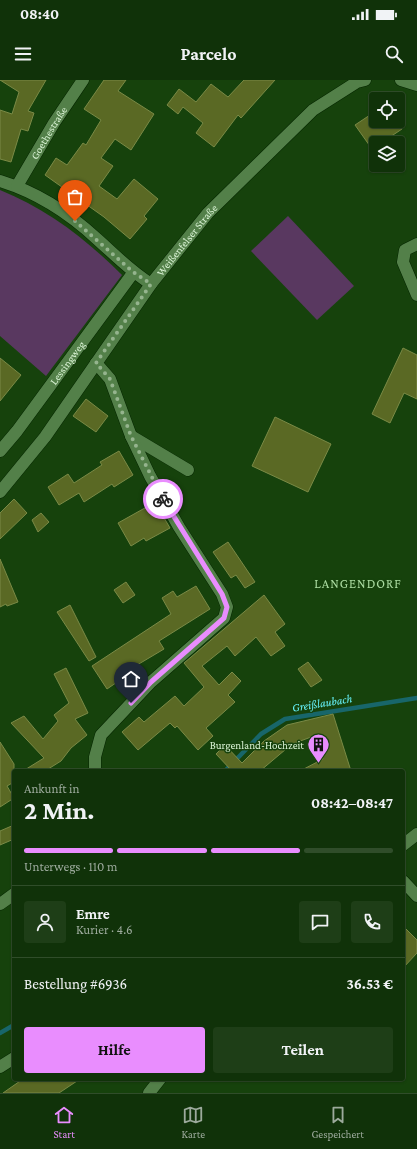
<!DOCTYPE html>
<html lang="de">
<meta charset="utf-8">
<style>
body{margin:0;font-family:"Crimson Pro",serif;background:#1e3e17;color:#f1f3f6;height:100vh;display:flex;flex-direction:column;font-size:15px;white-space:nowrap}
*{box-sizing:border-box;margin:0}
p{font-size:13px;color:#9caa9c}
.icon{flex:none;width:22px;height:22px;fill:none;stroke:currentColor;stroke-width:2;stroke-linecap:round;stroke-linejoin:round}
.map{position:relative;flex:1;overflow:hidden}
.drawer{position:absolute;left:12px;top:689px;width:393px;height:312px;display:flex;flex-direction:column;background:#103209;border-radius:4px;box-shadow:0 1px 3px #0004,0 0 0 1px #304d2a}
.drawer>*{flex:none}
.controls{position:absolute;left:369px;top:12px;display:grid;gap:8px}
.controls a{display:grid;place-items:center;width:36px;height:36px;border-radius:4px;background:#103209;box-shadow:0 1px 3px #0004,0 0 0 1px #304d2a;font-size:20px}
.pin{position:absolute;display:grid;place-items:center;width:34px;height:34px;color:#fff;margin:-41px -17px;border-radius:50% 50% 50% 0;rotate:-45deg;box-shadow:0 0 4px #0007}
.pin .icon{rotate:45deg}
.courier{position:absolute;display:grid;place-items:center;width:40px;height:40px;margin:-20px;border:3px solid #e98dfe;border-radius:50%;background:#fff;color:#222;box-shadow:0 1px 5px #0007}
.summary em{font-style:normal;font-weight:700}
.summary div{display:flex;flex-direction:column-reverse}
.summary{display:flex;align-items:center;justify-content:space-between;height:68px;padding:0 12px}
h1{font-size:26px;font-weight:700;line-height:30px}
.bar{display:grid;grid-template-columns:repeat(4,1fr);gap:6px 4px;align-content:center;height:48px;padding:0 12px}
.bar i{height:5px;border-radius:3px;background:#304d2a}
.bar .on{background:#e98dfe}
.bar p{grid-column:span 4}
.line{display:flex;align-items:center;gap:10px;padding:0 12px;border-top:1px solid #304d2a}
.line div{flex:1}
.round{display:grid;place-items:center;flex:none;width:42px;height:42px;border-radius:4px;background:#1e3e17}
.cta{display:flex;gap:8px;margin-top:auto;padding:8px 12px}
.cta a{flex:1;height:46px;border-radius:4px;background:#e98dfe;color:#111;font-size:16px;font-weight:700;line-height:46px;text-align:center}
.cta a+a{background:#1e3e17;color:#f1f3f6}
.status{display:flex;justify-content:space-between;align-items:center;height:28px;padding:0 20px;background:#103209;direction:ltr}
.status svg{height:11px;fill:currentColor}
header{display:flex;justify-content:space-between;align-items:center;height:52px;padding:0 12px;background:#103209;font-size:18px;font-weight:700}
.tabs{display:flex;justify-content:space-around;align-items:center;height:56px;border-top:1px solid #304d2a;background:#103209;font-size:11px;color:#9caa9c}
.tabs a{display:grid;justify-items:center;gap:2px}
.tabs .on{color:#e98dfe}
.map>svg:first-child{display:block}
</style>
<div class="status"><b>08:40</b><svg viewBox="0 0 49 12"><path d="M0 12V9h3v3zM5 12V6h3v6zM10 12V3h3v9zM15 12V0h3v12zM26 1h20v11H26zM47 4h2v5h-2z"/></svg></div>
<header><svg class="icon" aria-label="menu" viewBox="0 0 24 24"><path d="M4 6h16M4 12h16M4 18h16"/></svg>Parcelo<svg class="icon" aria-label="search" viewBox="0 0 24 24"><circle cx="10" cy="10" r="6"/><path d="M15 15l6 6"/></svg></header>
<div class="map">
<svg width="417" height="1013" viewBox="0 0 417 1013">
<rect width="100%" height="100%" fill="#16420c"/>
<!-- green -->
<g fill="#593860">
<path d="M 0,110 C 47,129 86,159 122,195 L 46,296 L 0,256 Z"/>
<polygon points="288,136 354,206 317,240 251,171"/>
</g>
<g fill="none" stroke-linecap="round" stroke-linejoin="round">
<!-- stream -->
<g stroke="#18666a" stroke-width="4.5">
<polyline points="225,691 261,654 285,639 417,618"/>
<polyline points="0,953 14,945"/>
</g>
</g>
<!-- building -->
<g fill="#5a6924" stroke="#7a8a46">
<polygon points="0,0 46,0 28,31 34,33 28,51 21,49 11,82 0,79 0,30 12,34 19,12"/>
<polygon points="104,0 126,0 118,11 154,34 131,70 115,59 101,78 113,86 99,106 117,119 134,99 158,119 144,136 147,139 130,159 104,137 45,95 56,78 67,85 83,63 86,65 101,40 84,29"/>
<polygon points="244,0 275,0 241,38 238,35 214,67 196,53 203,43 183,27 178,34 167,25 179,9 196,22 211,4 228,17"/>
<polygon points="376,31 376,41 397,41 402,49 381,63 376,63 376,66 372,69 355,45"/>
<polygon points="403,268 417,275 417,319 404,313 390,343 372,334"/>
<polygon points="0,278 21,295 0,321"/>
<polygon points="86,319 108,336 96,352 73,336"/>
<polygon points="275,337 331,364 308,412 252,386"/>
<polygon points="119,371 133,395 114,407 112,404 84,422 79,413 59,425 48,407 68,394 74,403 102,385 100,382"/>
<polygon points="14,419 27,433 0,459 0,433"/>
<polygon points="152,424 157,433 160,431 170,448 146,461 144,458 131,466 118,443"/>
<polygon points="41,433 49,442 38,452 32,440"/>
<polygon points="228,462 255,502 245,508 236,495 231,498 213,472"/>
<polygon points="0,479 18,522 7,526 6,524 0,527"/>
<polygon points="126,502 135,515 123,523 114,510"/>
<polygon points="196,506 210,529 159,561 164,569 127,591 129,594 107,609 92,586 171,534 162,518 173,511 177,517"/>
<polygon points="264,515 285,544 275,552 285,566 271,576 256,557 235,576 227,566 202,586 219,605 232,592 241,601 228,615 235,622 206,648 213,656 198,670 177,646 175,648 170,643 138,670 122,652 139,637 144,642 175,616 184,626 204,607 184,583"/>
<polygon points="70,525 96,577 89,581 57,532"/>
<polygon points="308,582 322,600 311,607 298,589"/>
<polygon points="66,588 88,633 75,639 87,655 71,668 61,681 45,691 23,691 44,678 11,643 24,636 43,659 58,641 54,635 69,623 54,594"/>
<polygon points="333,634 351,691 300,691 323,679 314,656 292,664 260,691 232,691 216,674 225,665 242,683 264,661 287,645"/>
<polygon points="0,662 14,684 14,702 7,706 14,718 0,727"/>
<polygon points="14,745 14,759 0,765 0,751"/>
<polygon points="403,846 417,860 417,873 403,888"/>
<polygon points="23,999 80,999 59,1013 3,1013"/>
</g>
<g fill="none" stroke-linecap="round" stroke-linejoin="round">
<defs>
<g id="minor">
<polyline points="401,0 417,5"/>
<path d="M 0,101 C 36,112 69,133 97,159 C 115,175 130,191 151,204"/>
<path id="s1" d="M 17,106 L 54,43 L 83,0"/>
<polyline points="417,164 405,170 403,182 417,215"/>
<polyline points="131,356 188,390"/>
<path id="s2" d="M 0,371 L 17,351 L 133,193"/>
<path id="s3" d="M 0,412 L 45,357 L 151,204 L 208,133 L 313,30 L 357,2 L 365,0"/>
<polyline points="95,691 95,677 101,655 151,602 224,538 227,527 222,514 179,447 150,396 131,356 110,299 96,283"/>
<polyline points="403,765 417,754"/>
<polyline points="403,801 417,816"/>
<polyline points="0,824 14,814"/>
<polyline points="0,987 14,978"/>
<polyline points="149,1013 160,999"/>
</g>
</defs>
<!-- minor casing -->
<use href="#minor" stroke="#052600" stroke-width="13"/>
<!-- minor -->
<use href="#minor" stroke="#538049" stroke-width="12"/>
</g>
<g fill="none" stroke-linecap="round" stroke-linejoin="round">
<!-- done -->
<polyline stroke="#95b48e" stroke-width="4" stroke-dasharray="0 7.2" points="75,141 133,192 151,204 96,283 110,299 131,356 163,419"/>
<!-- route -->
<polyline stroke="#e98dfe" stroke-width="5" points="131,623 151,602 224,538 227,527 222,514 163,419"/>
</g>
<!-- icons -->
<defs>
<symbol id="building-pin" viewBox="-11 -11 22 30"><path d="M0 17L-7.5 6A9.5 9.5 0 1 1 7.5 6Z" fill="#e98dfe" stroke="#16420c"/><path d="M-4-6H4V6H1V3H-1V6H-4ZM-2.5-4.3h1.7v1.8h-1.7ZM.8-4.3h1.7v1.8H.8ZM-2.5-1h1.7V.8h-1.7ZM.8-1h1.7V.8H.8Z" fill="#111"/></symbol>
</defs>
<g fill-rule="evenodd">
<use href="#building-pin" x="306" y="652" width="25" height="34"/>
</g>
<g text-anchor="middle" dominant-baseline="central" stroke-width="3" stroke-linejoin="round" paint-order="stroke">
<!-- street labels -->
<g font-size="11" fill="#d9f2d4" stroke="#16420c">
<text stroke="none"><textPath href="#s1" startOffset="62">Goethestraße</textPath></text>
<text stroke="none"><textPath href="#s3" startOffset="314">Weißenfelser Straße</textPath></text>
<text stroke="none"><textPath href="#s2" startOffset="111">Lessingweg</textPath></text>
</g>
<!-- poi labels -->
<g font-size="11" fill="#d9f2d4" stroke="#16420c" text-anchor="end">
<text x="304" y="665">Burgenland-Hochzeit</text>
</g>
<!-- water labels -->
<g font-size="12" font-style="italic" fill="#65eff7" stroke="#16420c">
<text transform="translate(322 623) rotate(-9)">Greißlaubach</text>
</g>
<!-- quarter labels -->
<g font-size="13" letter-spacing="1" fill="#aadba0" stroke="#16420c">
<text x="358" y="503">LANGENDORF</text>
</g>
</g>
</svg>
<div class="controls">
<a><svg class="icon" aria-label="locate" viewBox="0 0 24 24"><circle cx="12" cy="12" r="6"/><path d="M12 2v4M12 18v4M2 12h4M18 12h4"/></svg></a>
<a><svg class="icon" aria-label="layers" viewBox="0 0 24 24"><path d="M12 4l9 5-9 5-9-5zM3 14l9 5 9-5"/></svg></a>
</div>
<div class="pin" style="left:75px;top:141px;background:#ea580c"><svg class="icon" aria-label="bag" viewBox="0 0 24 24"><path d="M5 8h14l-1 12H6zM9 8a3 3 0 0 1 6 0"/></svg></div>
<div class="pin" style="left:131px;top:623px;background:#1f2937"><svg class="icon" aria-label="home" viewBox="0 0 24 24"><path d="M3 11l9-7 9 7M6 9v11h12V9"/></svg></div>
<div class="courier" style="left:163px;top:419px"><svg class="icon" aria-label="bike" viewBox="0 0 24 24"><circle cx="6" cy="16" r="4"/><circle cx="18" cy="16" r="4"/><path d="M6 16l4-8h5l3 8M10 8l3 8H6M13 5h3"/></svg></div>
<section class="drawer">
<div class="summary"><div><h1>2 Min.</h1><p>Ankunft in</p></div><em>08:42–08:47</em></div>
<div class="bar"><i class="on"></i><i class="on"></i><i class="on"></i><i></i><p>Unterwegs · 110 m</p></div>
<div class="line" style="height:72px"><a class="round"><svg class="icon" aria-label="person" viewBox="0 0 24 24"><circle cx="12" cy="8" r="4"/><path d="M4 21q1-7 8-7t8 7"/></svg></a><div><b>Emre</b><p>Kurier · 4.6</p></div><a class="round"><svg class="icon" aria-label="chat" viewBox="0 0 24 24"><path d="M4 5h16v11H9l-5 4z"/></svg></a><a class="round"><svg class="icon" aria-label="phone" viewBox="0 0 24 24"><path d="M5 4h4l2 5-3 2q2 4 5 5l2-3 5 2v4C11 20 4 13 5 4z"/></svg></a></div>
<div class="line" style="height:52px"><div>Bestellung #6936</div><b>36.53 €</b></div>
<div class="cta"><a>Hilfe</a><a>Teilen</a></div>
</section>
</div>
<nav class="tabs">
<a class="on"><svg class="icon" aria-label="home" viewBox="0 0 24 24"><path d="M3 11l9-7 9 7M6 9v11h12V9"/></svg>Start</a>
<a><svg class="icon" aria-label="map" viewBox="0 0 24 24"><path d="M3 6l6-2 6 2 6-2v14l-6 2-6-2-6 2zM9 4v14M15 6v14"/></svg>Karte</a>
<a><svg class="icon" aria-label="saved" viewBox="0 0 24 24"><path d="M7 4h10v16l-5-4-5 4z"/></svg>Gespeichert</a>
</nav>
